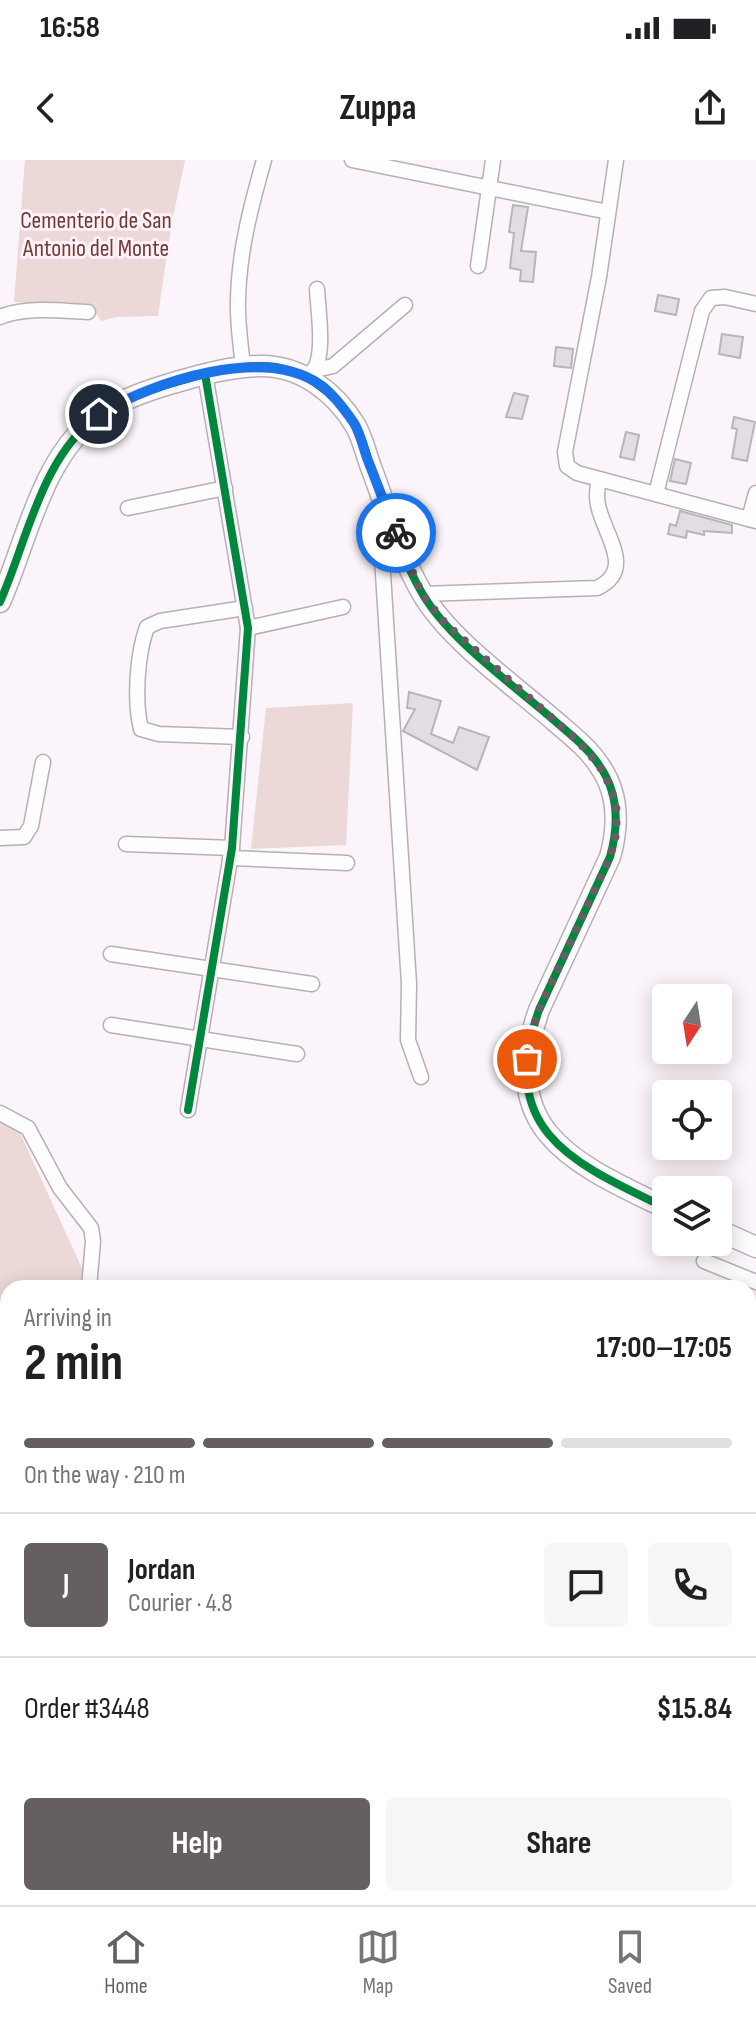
<!DOCTYPE html>
<meta charset="utf-8">
<style>
body{margin:0;font-family:"Sofia Sans Condensed",sans-serif;background:#f6f6f6;color:#202124;height:100vh;display:flex;flex-direction:column;font-size:30px;white-space:nowrap}
*{box-sizing:border-box;margin:0}
p{font-size:26px;color:#757577}
.icon{flex:none;width:44px;height:44px;fill:none;stroke:currentColor;stroke-width:2;stroke-linecap:round;stroke-linejoin:round}
.map{position:relative;flex:1;overflow:hidden}
.side{position:absolute;left:0px;top:1120px;width:756px;height:626px;display:flex;flex-direction:column;background:#fff;border-radius:24px 24px 0 0;box-shadow:0 4px 20px #0003}
.side>*{flex:none}
.needle{width:52px;rotate:192deg}
.fabs{position:absolute;left:652px;top:824px;display:grid;gap:16px}
.fabs a{display:grid;place-items:center;width:80px;height:80px;border-radius:8px;background:#fff;box-shadow:0 4px 20px #0003;font-size:40px}
.pin{position:absolute;display:grid;place-items:center;width:68px;height:68px;color:#fff;margin:-34px;border:4px solid #fff;border-radius:50%;box-shadow:0 2px 8px #0007}
.courier{position:absolute;display:grid;place-items:center;width:80px;height:80px;margin:-40px;border:6px solid #1a73e8;border-radius:50%;background:#fff;color:#222;box-shadow:0 2px 10px #0007}
.headline em{font-style:normal;font-weight:700}
.headline div{display:flex;flex-direction:column-reverse}
.headline{display:flex;align-items:center;justify-content:space-between;height:136px;padding:0 24px}
h1{font-size:52px;font-weight:700;line-height:60px}
.bar{display:grid;grid-template-columns:repeat(4,1fr);gap:12px 8px;align-content:center;height:96px;padding:0 24px}
.bar i{height:10px;border-radius:6px;background:#e0e0e0}
.bar .current{background:#655f64}
.bar p{grid-column:span 4}
.line{display:flex;align-items:center;gap:20px;padding:0 24px;border-top:2px solid #e0e0e0}
.line div{flex:1}
.round{display:grid;place-items:center;flex:none;width:84px;height:84px;border-radius:8px;background:#f6f6f6}
.primary-button{display:flex;gap:16px;margin-top:auto;padding:16px 24px}
.primary-button a{flex:1;height:92px;border-radius:8px;background:#655f64;color:#fff;font-size:32px;font-weight:700;line-height:92px;text-align:center}
.primary-button a+a{background:#f6f6f6;color:#202124}
.status{display:flex;justify-content:space-between;align-items:center;height:56px;padding:0 40px;background:#fff;direction:ltr}
.status svg{height:22px;fill:currentColor}
header{display:flex;justify-content:space-between;align-items:center;height:104px;padding:0 24px;background:#fff;font-size:36px;font-weight:700}
.menu{display:flex;justify-content:space-around;align-items:center;height:112px;border-top:2px solid #e0e0e0;background:#fff;font-size:22px;color:#757577}
.menu a{display:grid;justify-items:center;gap:4px}
.menu .current{color:#655f64}
.map>svg:first-child{display:block}
</style>
<div class="status"><b>16:58</b><svg viewBox="0 0 49 12"><path d="M0 12V9h3v3zM5 12V6h3v6zM10 12V3h3v9zM15 12V0h3v12zM26 1h20v11H26zM47 4h2v5h-2z"/></svg></div>
<header><svg class="icon" aria-label="back" viewBox="0 0 24 24"><path d="M15 5l-7 7 7 7"/></svg>Zuppa<svg class="icon" aria-label="share" viewBox="0 0 24 24"><path d="M12 15V3M7 8l5-5 5 5M5 13v7h14v-7"/></svg></header>
<div class="map">
<svg width="756" height="1745" viewBox="0 0 756 1745">
<rect width="100%" height="100%" fill="#fbf4fa"/>
<!-- green -->
<g fill="#ecd8d7">
<polygon points="25,0 185,0 171,67 158,156 116,157 101,161 91,146 14,142"/>
<polygon points="353,543 346,685 251,689 266,548"/>
<polygon points="0,961 17,966 91,1128 8,1128 8,1738 748,1738 748,1577 756,1581 756,1745 0,1745"/>
</g>
<g fill="none" stroke-linecap="round" stroke-linejoin="round">
<!-- river -->
<g stroke="#c6cce4" stroke-width="24">
<polyline points="0,1673 8,1675"/>
<polyline points="107,1738 117,1745"/>
</g>
</g>
<!-- building -->
<g fill="#e2dde3" stroke="#b8b4ba" stroke-width="2">
<polygon points="513,45 528,47 521,91 536,92 533,122 520,121 521,110 510,108 514,73 509,72"/>
<polygon points="658,135 679,139 676,155 655,151"/>
<polygon points="722,174 743,177 740,198 719,194"/>
<polygon points="556,187 573,189 571,208 554,206"/>
<polygon points="514,233 528,236 522,259 506,257"/>
<polygon points="734,257 755,262 747,301 732,298 737,269 732,268"/>
<polygon points="626,272 639,275 634,300 620,297"/>
<polygon points="675,299 691,303 686,324 670,321"/>
<polygon points="680,351 732,365 732,373 704,371 704,375 687,371 686,378 668,374 670,364 676,366"/>
<polygon points="409,532 441,541 431,574 453,583 459,567 489,577 477,610 403,571 415,549 407,548"/>
</g>
<g fill="none" stroke-linecap="round" stroke-linejoin="round">
<defs>
<g id="street">
<polyline points="352,0 608,52"/>
<polyline points="616,0 599,117 565,292 567,306 577,313 756,361"/>
<polyline points="478,106 493,0"/>
<path d="M 0,157 C 26,146 60,151 88,152"/>
<path d="M 243,208 C 241,185 237,162 238,140 C 239,91 251,46 264,0"/>
<polyline points="315,210 333,206 405,145"/>
<path d="M 312,212 C 326,198 318,150 317,129"/>
<polyline points="656,334 702,151 711,138 725,137 756,144"/>
<polyline points="128,348 225,328"/>
<polyline points="387,351 382,365 381,382 409,824 408,880 421,917"/>
<polyline points="749,359 756,333"/>
<path d="M 422,434 L 597,428 C 636,410 604,375 598,345 C 596,336 597,328 599,319"/>
<polyline points="248,468 343,447"/>
<path d="M 242,577 L 159,574 L 141,569 C 134,542 137,494 147,467 L 160,461 L 245,448"/>
<polyline points="0,678 24,677 31,666 43,602"/>
<polyline points="126,684 232,688"/>
<polyline points="230,698 347,703"/>
<polyline points="111,794 312,824"/>
<polyline points="111,865 297,894"/>
<polyline points="188,950 232,688 248,468 205,214"/>
<polyline points="0,953 28,968 60,1028 91,1068 93,1081 89,1128"/>
<polyline points="704,1101 756,1122"/>
<polyline points="0,1355 8,1341"/>
<polyline points="748,1524 756,1527"/>
<polyline points="0,1727 8,1735"/>
</g>
<g id="secondary">
<path d="M 0,442 C 28,379 41,296 101,253 C 122,239 149,230 173,223 C 201,215 232,206 262,206 C 301,206 335,232 355,265 C 363,278 366,295 372,310 C 387,350 400,395 422,433 C 449,480 515,526 556,562 C 571,575 588,588 599,605 C 619,633 619,665 610,697 L 539,850 C 496,971 573,1003 666,1048"/>
<polyline points="718,1070 756,1087"/>
</g>
</defs>
<!-- street casing -->
<use href="#street" stroke="#b5b0b4" stroke-width="17"/>
<!-- secondary casing -->
<use href="#secondary" stroke="#b5b0b4" stroke-width="23"/>
<!-- street -->
<use href="#street" stroke="#fefdfe" stroke-width="14"/>
<!-- secondary -->
<use href="#secondary" stroke="#fefdfe" stroke-width="20"/>
<defs>
<g id="cycleway">
<path d="M 0,442 C 28,379 41,296 101,253 C 122,239 149,230 173,223 C 201,215 232,206 262,206 C 301,206 335,232 355,265 C 363,278 366,295 372,310 C 387,350 400,395 422,433 C 449,480 515,526 556,562 C 571,575 588,588 599,605 C 619,633 619,665 610,697 L 539,850 C 496,971 573,1003 666,1048"/>
<polyline points="188,950 232,688 248,468 205,214"/>
</g>
</defs>
<!-- cycleway casing -->
<use href="#cycleway" stroke="#fef1fb" stroke-width="13"/>
<!-- cycleway -->
<use href="#cycleway" stroke="#00873e" stroke-width="8"/>
</g>
<g fill="none" stroke-linecap="round" stroke-linejoin="round">
<!-- done -->
<polyline stroke="#655f64" stroke-width="8" stroke-dasharray="0 14.4" points="396,373 422,434 445,463 578,581 599,605 611,628 617,651 616,675 610,697 539,850 531,873 527,899"/>
<!-- route -->
<path stroke="#1a73e8" stroke-width="10" d="M 99,254 C 153,222 265,184 322,226 C 334,235 345,250 354,263 C 360,273 363,286 367,298 C 377,323 386,348 396,373"/>
</g>
<g text-anchor="middle" dominant-baseline="central" stroke-width="6" stroke-linejoin="round" paint-order="stroke">
<!-- park labels -->
<g font-size="24" fill="#703c2e" stroke="#fef1fb">
<text x="96" y="60">Cementerio de San<tspan x="96" dy="28">Antonio del Monte</tspan></text>
</g>
</g>
</svg>
<div class="fabs">
<a><svg class="needle" viewBox="-14 -14 28 28"><path d="M0-13l5 13h-10z" fill="#e53935"/><path d="M0 13l5-13h-10z" fill="#757577"/></svg></a>
<a><svg class="icon" aria-label="locate" viewBox="0 0 24 24"><circle cx="12" cy="12" r="6"/><path d="M12 2v4M12 18v4M2 12h4M18 12h4"/></svg></a>
<a><svg class="icon" aria-label="layers" viewBox="0 0 24 24"><path d="M12 4l9 5-9 5-9-5zM3 14l9 5 9-5"/></svg></a>
</div>
<div class="pin" style="left:527px;top:899px;background:#ea580c"><svg class="icon" aria-label="bag" viewBox="0 0 24 24"><path d="M5 8h14l-1 12H6zM9 8a3 3 0 0 1 6 0"/></svg></div>
<div class="pin" style="left:99px;top:254px;background:#1f2937"><svg class="icon" aria-label="home" viewBox="0 0 24 24"><path d="M3 11l9-7 9 7M6 9v11h12V9"/></svg></div>
<div class="courier" style="left:396px;top:373px"><svg class="icon" aria-label="bike" viewBox="0 0 24 24"><circle cx="6" cy="16" r="4"/><circle cx="18" cy="16" r="4"/><path d="M6 16l4-8h5l3 8M10 8l3 8H6M13 5h3"/></svg></div>
<section class="side">
<div class="headline"><div><h1>2 min</h1><p>Arriving in</p></div><em>17:00–17:05</em></div>
<div class="bar"><i class="current"></i><i class="current"></i><i class="current"></i><i></i><p>On the way · 210 m</p></div>
<div class="line" style="height:144px"><b class="round" style="background:#655f64;color:#fff">J</b><div><b>Jordan</b><p>Courier · 4.8</p></div><a class="round"><svg class="icon" aria-label="chat" viewBox="0 0 24 24"><path d="M4 5h16v11H9l-5 4z"/></svg></a><a class="round"><svg class="icon" aria-label="phone" viewBox="0 0 24 24"><path d="M5 4h4l2 5-3 2q2 4 5 5l2-3 5 2v4C11 20 4 13 5 4z"/></svg></a></div>
<div class="line" style="height:104px"><div>Order #3448</div><b>$15.84</b></div>
<div class="primary-button"><a>Help</a><a>Share</a></div>
</section>
</div>
<nav class="menu">
<a class="current"><svg class="icon" aria-label="home" viewBox="0 0 24 24"><path d="M3 11l9-7 9 7M6 9v11h12V9"/></svg>Home</a>
<a><svg class="icon" aria-label="map" viewBox="0 0 24 24"><path d="M3 6l6-2 6 2 6-2v14l-6 2-6-2-6 2zM9 4v14M15 6v14"/></svg>Map</a>
<a><svg class="icon" aria-label="saved" viewBox="0 0 24 24"><path d="M7 4h10v16l-5-4-5 4z"/></svg>Saved</a>
</nav>
